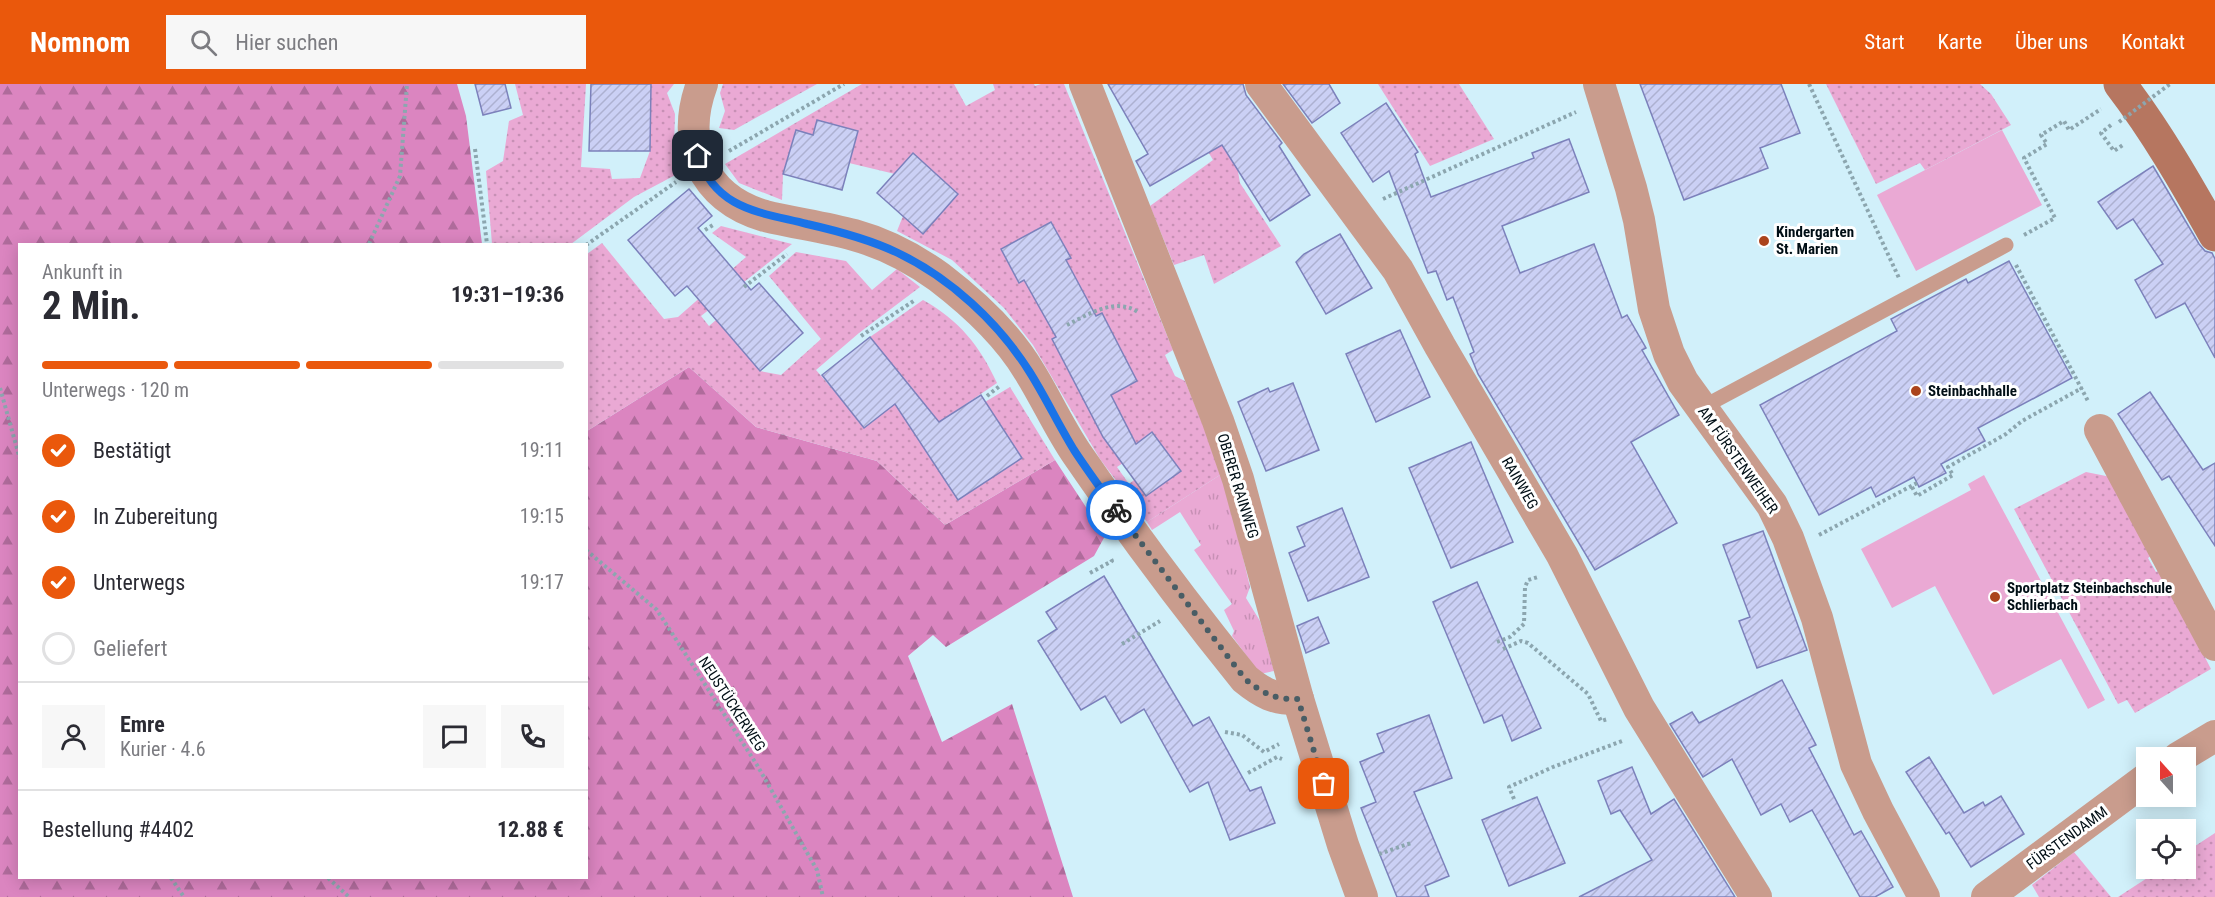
<!DOCTYPE html>
<html lang="de">
<meta charset="utf-8">
<style>
body{margin:0;font-family:"Roboto Condensed",sans-serif;background:#f7f7f7;color:#2b2b33;height:100vh;display:flex;flex-direction:column;font-size:22px;white-space:nowrap}
*{box-sizing:border-box;margin:0}
p{font-size:20px;color:#7c7c81}
.icon{flex:none;width:33px;height:33px;fill:none;stroke:currentColor;stroke-width:2;stroke-linecap:round;stroke-linejoin:round}
.map{position:relative;flex:1;overflow:hidden}
.side{position:absolute;left:18px;top:159px;width:570px;height:636px;display:flex;flex-direction:column;background:#fff;border-radius:0px;box-shadow:0 3px 15px #0003}
.side>*{flex:none}
.needle{width:39px;rotate:339deg}
.tools{position:absolute;left:2136px;top:663px;display:grid;gap:12px}
.tools a{display:grid;place-items:center;width:60px;height:60px;border-radius:0px;background:#fff;box-shadow:0 3px 15px #0003;font-size:30px}
.pin{position:absolute;display:grid;place-items:center;width:51px;height:51px;color:#fff;margin:-26px;border-radius:12px;box-shadow:0 3px 9px #0006}
.courier{position:absolute;display:grid;place-items:center;width:60px;height:60px;margin:-30px;border:4px solid #1a73e8;border-radius:50%;background:#fff;color:#222;box-shadow:0 2px 8px #0007}
.summary em{font-style:normal;font-weight:700}
.summary div{display:flex;flex-direction:column-reverse}
.summary{display:flex;align-items:center;justify-content:space-between;height:102px;padding:0 24px}
h1{font-size:39px;font-weight:700;line-height:45px}
.bar{display:grid;grid-template-columns:repeat(4,1fr);gap:9px 6px;align-content:center;height:72px;padding:0 24px}
.bar i{height:8px;border-radius:4px;background:#e1e1e2}
.bar .current{background:#ea580c}
.bar p{grid-column:span 4}
.line{display:flex;align-items:center;gap:15px;padding:0 24px;border-top:2px solid #e1e1e2}
.line div{flex:1}
.round{display:grid;place-items:center;flex:none;width:63px;height:63px;border-radius:0px;background:#f7f7f7}
ol{padding:0 24px;list-style:none}
li{display:flex;align-items:center;gap:18px;height:66px}
li p{margin-inline-start:auto}
li .icon{padding:6px;border-radius:50%;background:#ea580c;color:#fff;stroke-width:4}
li:last-child{color:#7c7c81}
li i{width:33px;height:33px;border:3px solid #e1e1e2;border-radius:50%}
header{display:flex;align-items:center;gap:36px;box-sizing:border-box;height:84px;padding:0 30px;background:#ea580c;color:#fff}
header strong{font-size:28px}
nav{display:flex;gap:33px;margin-inline-start:auto;font-size:21px}
.search{width:420px;height:54px;background:#f7f7f7;display:flex;align-items:center;gap:15px;box-sizing:border-box;padding:0 21px;border-radius:0px;color:#7c7c81;font-size:22px}
.map>svg:first-child{display:block}
</style>
<header>
<strong>Nomnom</strong>
<div class="search"><svg class="icon" aria-label="search" viewBox="0 0 24 24"><circle cx="10" cy="10" r="6"/><path d="M15 15l6 6"/></svg>Hier suchen</div>
<nav><a>Start</a><a>Karte</a><a>Über uns</a><a>Kontakt</a></nav>
</header>
<div class="map">
<svg width="2215" height="813" viewBox="0 0 2215 813">
<defs>
<pattern id="grass-tufts" width="24" height="20" patternUnits="userSpaceOnUse" patternTransform="scale(1.5)"><rect width="24" height="20" fill="#eaa9d4"/><path d="M3 7l-1-3M5 7V3M7 7l1-3M15 17l-1-3M17 17v-4M19 17l1-3" fill="none" stroke="#c790b5"/></pattern>
<pattern id="forest-firs" width="22" height="20" patternUnits="userSpaceOnUse" patternTransform="scale(1.5)"><rect width="22" height="20" fill="#db85c0"/><path d="M5 1l3.5 6h-7zM16 11l3.5 6h-7z" fill="#af6b9b"/></pattern>
<pattern id="park-dots" width="8" height="8" patternUnits="userSpaceOnUse" patternTransform="scale(1.5)"><rect width="8" height="8" fill="#eaa9d4"/><path d="M2 2h.1M6 6h.1" fill="none" stroke="#c790b5" stroke-width="1.8" stroke-linecap="round"/></pattern>
<pattern id="building-hatch" width="6" height="6" patternUnits="userSpaceOnUse" patternTransform="scale(1.5)"><rect width="6" height="6" fill="#cbd0f5"/><path d="M-1 1l2-2M0 6l6-6M5 7l2-2" fill="none" stroke="#adb1d1"/></pattern>
</defs>
<rect width="100%" height="100%" fill="#d1f0fa"/>
<!-- grass -->
<polygon fill="url(#grass-tufts)" points="1223,389 1250,503 1246,514 1260,537 1274,587 1260,590 1232,552 1234,547 1224,526 1232,520 1194,466 1201,461 1180,428 1152,446 1147,438"/>
<!-- forest -->
<polygon fill="url(#forest-firs)" points="0,0 457,0 466,32 482,160 20,160 20,794 586,794 587,347 689,283 756,343 877,377 945,441 1055,376 1105,452 1094,472 946,563 933,551 908,572 942,658 1012,620 1073,813 0,813"/>
<!-- park -->
<g fill="url(#park-dots)" fill-rule="evenodd">
<polygon points="515,0 586,0 581,83 610,85 612,95 640,94 650,67 651,0 674,0 667,9 675,30 674,63 681,88 634,113 571,160 492,160 486,87 503,77 509,37 523,31"/>
<polygon points="723,0 817,0 734,46 719,44 725,27 720,9"/>
<path d="M 862,0 L 954,0 L 966,22 L 995,6 L 993,0 L 1034,0 L 1035,2 L 1041,0 L 1064,0 L 1173,266 L 1165,271 L 1175,292 L 1185,297 L 1223,389 L 1147,438 L 1100,375 L 1033,261 L 1004,224 L 952,176 L 897,147 L 903,132 L 923,149 L 958,110 L 913,70 L 895,90 L 849,79 L 858,47 L 817,36 L 813,51 L 796,46 L 783,90 L 782,116 L 739,99 L 725,80 ZM 1051,138 L 1070,173 L 1066,176 L 1078,199 L 1038,221 L 1024,196 L 1018,198 L 1001,165 ZM 1101,229 L 1137,297 L 1111,311 L 1117,325 L 1095,337 L 1052,255 ZM 1152,348 L 1180,387 L 1146,412 L 1134,396 L 1129,400 L 1117,383 L 1123,379 L 1119,373 Z"/>
<polygon points="1168,0 1236,76 1240,99 1281,162 1214,200 1204,171 1174,181 1150,122 1213,76"/>
<polygon points="1378,0 1459,0 1494,55 1430,82"/>
<polygon points="1826,0 1980,0 1991,10 2011,41 1925,86 1920,79 1876,100"/>
<path d="M 721,142 L 792,160 L 701,232 L 709,242 L 716,236 L 760,287 L 781,291 L 821,255 L 769,192 L 796,168 L 846,177 L 872,206 L 897,185 L 920,203 L 859,249 L 816,286 L 865,343 L 912,305 L 870,253 L 923,216 C 959,236 980,262 997,299 L 917,353 L 958,416 L 1022,374 L 985,318 L 1010,303 L 1055,376 L 945,441 L 877,377 L 756,343 L 689,283 L 587,347 L 587,170 L 602,159 L 664,235 L 678,233 L 746,173 L 712,149 Z"/>
<polygon points="2086,388 2111,393 2152,471 2148,474 2156,488 2160,486 2211,585 2135,629 2127,616 2118,620 2014,425"/>
<polygon points="2215,749 2215,813 2118,813 2161,785 2186,784 2186,768"/>
<polygon points="2074,768 2111,813 2039,813 2032,801"/>
</g>
<!-- pitch -->
<g fill="#eaa9d4">
<polygon points="2002,46 2042,121 1916,187 1877,111"/>
<polygon points="1984,391 2105,616 2088,625 2061,575 1993,611 1935,502 1892,524 1861,465 1971,406 1968,400"/>
</g>
<!-- building -->
<g fill="url(#building-hatch)" stroke="#7c81bb" stroke-width="1.5">
<polygon points="475,0 505,0 511,24 483,31"/>
<polygon points="591,0 651,0 650,67 589,67"/>
<polygon points="1108,0 1243,0 1246,11 1282,59 1279,62 1310,111 1270,137 1222,61 1150,102 1136,77 1148,70"/>
<polygon points="1283,0 1329,0 1340,19 1312,39"/>
<polygon points="1640,0 1781,0 1800,49 1760,64 1768,84 1684,116"/>
<polygon points="1386,19 1418,68 1415,70 1431,113 1534,74 1532,69 1569,55 1589,108 1502,142 1520,189 1594,160 1622,234 1627,231 1646,264 1642,266 1679,331 1631,358 1677,439 1595,486 1478,290 1470,270 1474,268 1453,213 1447,216 1436,187 1428,189 1389,87 1373,98 1341,49"/>
<polygon points="817,36 858,47 842,106 783,90 796,46 813,51"/>
<polygon points="913,69 958,110 923,150 877,109"/>
<polygon points="2153,82 2199,160 2205,167 2212,169 2215,175 2215,274 2185,219 2156,234 2135,196 2163,180 2133,135 2117,145 2098,118"/>
<polygon points="689,105 712,132 698,144 751,206 759,199 803,249 760,287 687,202 675,212 628,156"/>
<polygon points="1051,138 1071,174 1066,176 1096,232 1102,229 1137,297 1111,311 1136,360 1152,348 1181,387 1146,412 1103,353 1052,255 1056,253 1024,196 1019,199 1001,165"/>
<polygon points="1340,150 1372,204 1326,230 1296,178 1304,170"/>
<polygon points="2009,177 2072,294 1978,344 1985,357 1941,380 1946,389 1919,403 1914,393 1876,413 1871,403 1819,431 1760,321 1897,247 1891,235 1966,195 1968,199"/>
<polygon points="1400,246 1430,313 1376,338 1346,270"/>
<polygon points="870,253 939,338 981,311 1022,374 958,416 895,320 864,344 822,291"/>
<polygon points="1293,299 1319,366 1266,387 1238,318 1268,304 1270,308"/>
<polygon points="2150,308 2203,386 2215,379 2215,462 2169,392 2162,396 2118,330"/>
<polygon points="1471,358 1513,458 1451,484 1409,384"/>
<polygon points="1342,424 1369,493 1308,517 1289,469 1305,462 1297,443"/>
<polygon points="1763,447 1807,566 1757,584 1739,537 1750,533 1723,461"/>
<polygon points="1104,492 1193,642 1209,633 1250,707 1261,703 1275,739 1230,756 1208,698 1190,708 1144,625 1121,639 1105,612 1081,626 1038,557 1057,545 1046,528"/>
<polygon points="1477,498 1541,644 1512,657 1502,631 1484,639 1433,518"/>
<polygon points="1318,533 1329,559 1306,569 1297,542"/>
<polygon points="1782,596 1816,661 1809,664 1854,751 1861,747 1893,803 1875,813 1860,813 1812,726 1790,738 1781,720 1761,731 1732,675 1703,693 1670,640 1692,628 1699,639"/>
<polygon points="1429,631 1452,694 1414,708 1449,792 1425,802 1429,813 1397,813 1361,724 1376,718 1360,678 1384,668 1377,650"/>
<polygon points="1929,673 1964,729 1983,718 1985,722 2001,712 2024,750 1971,783 1949,748 1946,750 1906,688"/>
<polygon points="1632,683 1651,730 1674,715 1735,813 1579,813 1652,776 1620,726 1611,730 1598,697"/>
<polygon points="1537,713 1565,779 1509,802 1482,736"/>
</g>
<g fill="none" stroke-linecap="round" stroke-linejoin="round">
<!-- path -->
<g stroke="#8ca6af" stroke-width="4" stroke-dasharray="3 3" stroke-linecap="butt">
<polyline points="1809,0 1899,194"/>
<polyline points="2111,41 2101,49 2114,67 2123,61"/>
<polyline points="475,65 487,160"/>
<polyline points="729,67 844,0"/>
<polyline points="1383,115 1576,28"/>
<polyline points="705,146 713,141"/>
<polyline points="2024,151 2055,134 2024,74 2047,60 2041,51 2064,37 2069,46 2101,25"/>
<polyline points="369,160 400,92 407,0"/>
<polyline points="586,161 676,98"/>
<polyline points="2016,181 2088,317"/>
<polyline points="744,203 787,170"/>
<path d="M 1067,241 C 1089,230 1115,213 1138,228"/>
<polyline points="861,252 915,216"/>
<polyline points="0,304 20,375"/>
<polyline points="987,312 1001,301"/>
<polyline points="1912,403 1917,412 1953,391 1948,383 2006,350 2022,337 2082,304"/>
<polyline points="1819,451 1917,399"/>
<polyline points="586,466 657,526 757,681 817,786 823,813"/>
<polyline points="1090,489 1112,477 1111,475"/>
<polyline points="1497,558 1510,553 1524,540 1525,503 1528,496 1538,493"/>
<polyline points="1122,560 1160,537"/>
<polyline points="1503,565 1521,557 1528,559 1588,610 1601,637 1608,635"/>
<polyline points="1225,648 1242,651 1264,668 1279,660"/>
<polyline points="1248,689 1277,673 1282,675"/>
<polyline points="1514,715 1509,703 1553,683 1622,657"/>
<polyline points="1379,770 1411,759"/>
<polyline points="171,794 184,813"/>
<polyline points="328,794 349,813"/>
</g>
<!-- lane -->
<polyline stroke="#c99c8d" stroke-width="15" points="1701,324 2006,161"/>
<!-- street -->
<g stroke="#c99c8d" stroke-width="32">
<path d="M 702,0 C 680,59 702,114 765,132 C 794,139 824,143 854,151 C 883,159 914,175 939,193 C 973,219 1007,250 1029,287 C 1046,314 1059,344 1077,370 C 1130,447 1186,522 1245,595 C 1262,609 1275,616 1298,615"/>
<polyline points="1085,0 1218,337 1238,395 1298,615 1343,761 1362,813"/>
<polyline points="1261,0 1398,186 1440,262 1562,471 1639,624 1756,813"/>
<polyline points="1599,0 1631,104 1639,136 1654,225 1669,270 1683,298 1772,421 1788,454 1817,534 1856,680 1878,727 1924,813"/>
<polyline points="2100,346 2215,561"/>
<polyline points="2178,674 2215,652"/>
<polyline points="1987,813 2146,695"/>
</g>
<!-- secondary -->
<path stroke="#b67660" stroke-width="33" d="M 2120,0 C 2156,47 2186,99 2215,151"/>
<!-- path-bridge -->
<polyline stroke="#8ca6af" stroke-width="4" stroke-dasharray="3 3" stroke-linecap="butt" points="2119,38 2170,0"/>
</g>
<g fill="none" stroke-linecap="round" stroke-linejoin="round">
<!-- done -->
<path stroke="#495d65" stroke-width="6" stroke-dasharray="0 10.8" d="M 1116,426 L 1245,595 C 1262,609 1275,616 1298,615 L 1324,700"/>
<!-- route -->
<path stroke="#1a73e8" stroke-width="8" d="M 698,72 C 716,126 760,128 807,140 C 838,147 869,155 898,169 C 950,194 998,238 1029,287 C 1045,312 1058,340 1074,366 C 1087,386 1102,406 1116,426"/>
</g>
<!-- markers -->
<g fill="#ab441d" stroke="#fff" stroke-width="2">
<circle cx="1764" cy="157" r="6"/>
<circle cx="1916" cy="307" r="6"/>
<circle cx="1995" cy="513" r="6"/>
</g>
<g text-anchor="middle" dominant-baseline="central" stroke-width="6" stroke-linejoin="round" paint-order="stroke">
<!-- poi labels -->
<g font-size="15" font-weight="bold" fill="#000e15" stroke="#fff" text-anchor="start">
<text x="1776" y="148">Kindergarten<tspan x="1776" dy="17">St. Marien</tspan></text>
<text x="1928" y="307">Steinbachhalle</text>
<text x="2007" y="504">Sportplatz Steinbachschule<tspan x="2007" dy="17">Schlierbach</tspan></text>
</g>
<!-- street labels -->
<g font-size="15" fill="#000e15" stroke="#fff">
<text transform="translate(1738 376) rotate(55)">AM FÜRSTENWEIHER</text>
<text transform="translate(1520 399) rotate(60)">RAINWEG</text>
<text transform="translate(1238 402) rotate(73)">OBERER RAINWEG</text>
<text transform="translate(732 620) rotate(57)">NEUSTÜCKERWEG</text>
<text transform="translate(2067 754) rotate(-36)">FÜRSTENDAMM</text>
</g>
</g>
</svg>
<div class="tools">
<a><svg class="needle" viewBox="-14 -14 28 28"><path d="M0-13l5 13h-10z" fill="#e53935"/><path d="M0 13l5-13h-10z" fill="#7c7c81"/></svg></a>
<a><svg class="icon" aria-label="locate" viewBox="0 0 24 24"><circle cx="12" cy="12" r="6"/><path d="M12 2v4M12 18v4M2 12h4M18 12h4"/></svg></a>
</div>
<div class="pin" style="left:1324px;top:700px;background:#ea580c"><svg class="icon" aria-label="bag" viewBox="0 0 24 24"><path d="M5 8h14l-1 12H6zM9 8a3 3 0 0 1 6 0"/></svg></div>
<div class="pin" style="left:698px;top:72px;background:#1f2937"><svg class="icon" aria-label="home" viewBox="0 0 24 24"><path d="M3 11l9-7 9 7M6 9v11h12V9"/></svg></div>
<div class="courier" style="left:1116px;top:426px"><svg class="icon" aria-label="bike" viewBox="0 0 24 24"><circle cx="6" cy="16" r="4"/><circle cx="18" cy="16" r="4"/><path d="M6 16l4-8h5l3 8M10 8l3 8H6M13 5h3"/></svg></div>
<section class="side">
<div class="summary"><div><h1>2 Min.</h1><p>Ankunft in</p></div><em>19:31–19:36</em></div>
<div class="bar"><i class="current"></i><i class="current"></i><i class="current"></i><i></i><p>Unterwegs · 120 m</p></div>
<ol>
<li><svg class="icon" aria-label="check" viewBox="0 0 24 24"><path d="M5 12l5 5 9-10"/></svg>Bestätigt<p>19:11</p></li>
<li><svg class="icon" aria-label="check" viewBox="0 0 24 24"><path d="M5 12l5 5 9-10"/></svg>In Zubereitung<p>19:15</p></li>
<li><svg class="icon" aria-label="check" viewBox="0 0 24 24"><path d="M5 12l5 5 9-10"/></svg>Unterwegs<p>19:17</p></li>
<li><i></i>Geliefert</li>
</ol>
<div class="line" style="height:108px"><a class="round"><svg class="icon" aria-label="person" viewBox="0 0 24 24"><circle cx="12" cy="8" r="4"/><path d="M4 21q1-7 8-7t8 7"/></svg></a><div><b>Emre</b><p>Kurier · 4.6</p></div><a class="round"><svg class="icon" aria-label="chat" viewBox="0 0 24 24"><path d="M4 5h16v11H9l-5 4z"/></svg></a><a class="round"><svg class="icon" aria-label="phone" viewBox="0 0 24 24"><path d="M5 4h4l2 5-3 2q2 4 5 5l2-3 5 2v4C11 20 4 13 5 4z"/></svg></a></div>
<div class="line" style="height:78px"><div>Bestellung #4402</div><b>12.88 €</b></div>
</section>
</div>
